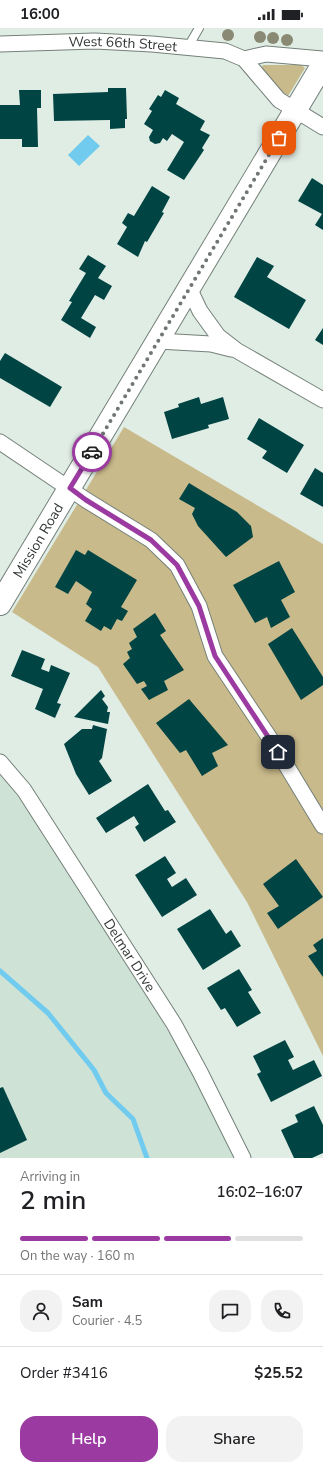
<!DOCTYPE html>
<meta charset="utf-8">
<style>
body{margin:0;font-family:"Nunito Sans",sans-serif;background:#f2f2f2;color:#202124;height:100vh;display:flex;flex-direction:column;font-size:15px;white-space:nowrap}
*{box-sizing:border-box;margin:0}
p{font-size:13px;color:#757577}
.icon{flex:none;width:22px;height:22px;fill:none;stroke:currentColor;stroke-width:2;stroke-linecap:round;stroke-linejoin:round}
.map{position:relative;height:1130px;overflow:hidden}
.sheet{display:flex;flex-direction:column;background:#fff;flex:1}
.sheet>*{flex:none}
.pin{position:absolute;display:grid;place-items:center;width:34px;height:34px;color:#fff;margin:-17px;border-radius:8px;box-shadow:0 2px 6px #0006}
.courier{position:absolute;display:grid;place-items:center;width:40px;height:40px;margin:-20px;border:3px solid #9b3ba2;border-radius:50%;background:#fff;color:#222;box-shadow:0 1px 5px #0007}
.head em{font-style:normal;font-weight:600}
.head div{display:flex;flex-direction:column-reverse}
.head{display:flex;align-items:center;justify-content:space-between;height:68px;padding:0 20px}
h1{font-size:26px;font-weight:600;line-height:30px}
.bar{display:grid;grid-template-columns:repeat(4,1fr);gap:6px 4px;align-content:center;height:48px;padding:0 20px}
.bar i{height:5px;border-radius:3px;background:#e0e0e0}
.bar .on{background:#9b3ba2}
.bar p{grid-column:span 4}
.line{display:flex;align-items:center;gap:10px;padding:0 20px;border-top:1px solid #e0e0e0}
.line div{flex:1}
.round{display:grid;place-items:center;flex:none;width:42px;height:42px;border-radius:16px;background:#f2f2f2}
.action{display:flex;gap:8px;margin-top:auto;padding:8px 20px}
.action a{flex:1;height:46px;border-radius:16px;background:#9b3ba2;color:#fff;font-size:16px;font-weight:600;line-height:46px;text-align:center}
.action a+a{background:#f2f2f2;color:#202124}
.status{display:flex;justify-content:space-between;align-items:center;height:28px;padding:0 20px;background:#fff;direction:ltr}
.status svg{height:11px;fill:currentColor}
.map>svg:first-child{display:block}
</style>
<div class="status"><b>16:00</b><svg viewBox="0 0 49 12"><path d="M0 12V9h3v3zM5 12V6h3v6zM10 12V3h3v9zM15 12V0h3v12zM26 1h20v11H26zM47 4h2v5h-2z"/></svg></div>
<div class="map">
<svg width="323" height="1130" viewBox="0 0 323 1130">
<rect width="100%" height="100%" fill="#e0ede5"/>
<!-- built -->
<polygon fill="#cee2d6" points="0,747 16,763 179,1020 234,1130 0,1130"/>
<!-- green -->
<g fill="#c9ba8b">
<polygon points="263,37 301,37 305,40 288,68 284,65 261,41"/>
<polygon points="124,399 323,516 323,1028 247,874 98,639 12,584"/>
</g>
<!-- water -->
<polygon fill="#70cbef" points="88,107 100,118 79,138 68,127"/>
<g fill="none" stroke-linecap="round" stroke-linejoin="round">
<!-- stream -->
<polyline stroke="#70cbef" stroke-width="5" points="0,943 48,985 94,1042 106,1065 133,1091 147,1130"/>
</g>
<!-- building -->
<g fill="#004443">
<polygon points="108,60 126,60 127,91 125,91 125,100 110,101 110,92 54,93 53,66 108,64"/>
<polygon points="19,62 41,62 41,80 37,80 38,119 22,119 22,111 0,111 0,77 20,77"/>
<polygon points="165,62 179,70 176,76 205,93 200,102 210,107 202,120 204,122 184,152 167,142 184,114 172,106 167,113 163,110 160,115 155,116 150,113 149,109 153,102 144,96 152,83 149,81 158,67 161,69"/>
<polygon points="312,150 323,157 323,202 315,197 322,186 298,173"/>
<polygon points="152,158 170,169 162,184 164,185 147,214 145,213 138,229 117,216 127,199 122,195 128,185 134,188"/>
<polygon points="88,227 106,238 98,250 112,258 104,272 95,267 81,290 96,299 90,310 61,292 72,274 69,273 86,245 79,241"/>
<polygon points="257,229 274,238 267,249 306,272 289,301 234,269"/>
<polygon points="323,300 323,317 315,312"/>
<polygon points="5,325 62,359 50,379 0,350 0,333"/>
<polygon points="199,369 201,376 223,369 229,391 208,397 209,400 172,411 164,384 179,379 178,376"/>
<polygon points="259,390 304,417 287,445 262,430 267,423 247,411"/>
<polygon points="315,440 323,445 323,479 300,466"/>
<polygon points="189,455 237,484 251,498 253,509 226,529 198,498 192,486 195,480 179,471"/>
<polygon points="76,522 85,527 88,522 137,552 121,579 128,583 122,593 117,591 111,602 104,598 101,603 85,593 92,581 86,576 92,564 76,553 68,566 55,559"/>
<polygon points="279,533 295,564 281,572 290,589 271,600 267,589 255,595 233,557"/>
<polygon points="155,585 166,603 160,607 184,642 164,653 168,662 149,672 141,661 147,658 144,653 137,656 123,636 130,630 127,624 132,621 129,615 137,609 133,601"/>
<polygon points="292,600 323,649 323,657 301,672 268,616"/>
<polygon points="22,622 45,631 41,641 49,644 51,637 70,645 57,675 61,676 55,690 35,681 43,661 11,648"/>
<polygon points="101,662 105,668 102,671 108,679 107,684 110,684 108,696 74,689"/>
<polygon points="189,671 228,717 212,725 218,738 202,748 186,722 180,725 156,695"/>
<polygon points="93,697 107,701 102,730 99,733 112,753 89,767 76,746 64,716 82,701 92,701"/>
<polygon points="148,756 165,783 168,782 176,794 144,814 135,799 139,796 134,788 106,805 96,790"/>
<polygon points="165,828 176,845 167,851 172,859 186,850 197,867 162,889 135,847"/>
<polygon points="296,831 323,869 278,901 267,885 279,878 263,856"/>
<polygon points="210,881 226,906 231,902 241,918 203,942 177,901"/>
<polygon points="323,910 323,949 308,928 317,923 313,917"/>
<polygon points="239,941 252,962 248,964 261,985 237,999 225,980 221,982 207,960"/>
<polygon points="285,1012 294,1029 288,1032 293,1042 314,1032 322,1048 271,1074 257,1046 261,1044 253,1028"/>
<polygon points="3,1059 27,1112 0,1125 0,1060"/>
<polygon points="314,1078 323,1097 323,1125 312,1130 294,1130 281,1102 298,1094 295,1087"/>
</g>
<g fill="none" stroke-linecap="round" stroke-linejoin="round">
<defs>
<polyline id="lane" points="188,19 199,0"/>
<g id="street">
<path id="s1" d="M 0,16 L 95,13 L 152,16 L 225,23 L 244,31 L 279,72 L 323,99"/>
<polyline points="244,31 266,26 323,31"/>
<polyline points="189,260 200,283 218,308 236,322 323,372"/>
<polyline points="158,313 211,316 231,321"/>
<polyline points="0,414 86,472 151,512 177,537 199,578 215,628 271,712 323,798"/>
<path id="s2" d="M 0,734 L 24,762 L 174,996 L 200,1044 L 243,1130"/>
</g>
<g id="secondary">
<path id="s3" d="M 0,576 L 323,36"/>
</g>
</defs>
<!-- lane casing -->
<use href="#lane" stroke="#748079" stroke-width="10"/>
<!-- street casing -->
<use href="#street" stroke="#748079" stroke-width="17"/>
<!-- secondary casing -->
<use href="#secondary" stroke="#748079" stroke-width="24"/>
<!-- lane -->
<use href="#lane" stroke="#fff" stroke-width="8"/>
<!-- street -->
<use href="#street" stroke="#fff" stroke-width="15"/>
<!-- secondary -->
<use href="#secondary" stroke="#fff" stroke-width="22"/>
</g>
<!-- trees -->
<g fill="#8a8a74">
<circle cx="228" cy="7" r="6"/>
<circle cx="260" cy="9" r="6"/>
<circle cx="273" cy="10" r="6"/>
<circle cx="287" cy="12" r="6"/>
</g>
<g fill="none" stroke-linecap="round" stroke-linejoin="round">
<!-- done -->
<polyline stroke="#707773" stroke-width="4" stroke-dasharray="0 7.2" points="92,424 279,110"/>
<!-- route -->
<polyline stroke="#9b3ba2" stroke-width="5" points="92,424 70,460 86,472 151,512 177,537 199,578 215,628 278,724"/>
</g>
<g text-anchor="middle" dominant-baseline="central" stroke-width="4" stroke-linejoin="round" paint-order="stroke">
<!-- street labels -->
<g font-size="14" fill="#333835" stroke="#fff">
<text stroke="none"><textPath href="#s1" startOffset="123">West 66th Street</textPath></text>
<text stroke="none"><textPath href="#s3" startOffset="74">Mission Road</textPath></text>
<text stroke="none"><textPath href="#s2" startOffset="233">Delmar Drive</textPath></text>
</g>
</g>
</svg>
<div class="pin" style="left:279px;top:110px;background:#ea580c"><svg class="icon" aria-label="bag" viewBox="0 0 24 24"><path d="M5 8h14l-1 12H6zM9 8a3 3 0 0 1 6 0"/></svg></div>
<div class="pin" style="left:278px;top:724px;background:#1f2937"><svg class="icon" aria-label="home" viewBox="0 0 24 24"><path d="M3 11l9-7 9 7M6 9v11h12V9"/></svg></div>
<div class="courier" style="left:92px;top:424px"><svg class="icon" aria-label="car" viewBox="0 0 24 24"><path d="M5 17H2v-5l4-1 3-4h7l3 4 3 1v5h-3M9 17h6M6 11h13"/><circle cx="7" cy="17" r="2"/><circle cx="17" cy="17" r="2"/></svg></div>
</div>
<section class="sheet">
<div class="head"><div><h1>2 min</h1><p>Arriving in</p></div><em>16:02–16:07</em></div>
<div class="bar"><i class="on"></i><i class="on"></i><i class="on"></i><i></i><p>On the way · 160 m</p></div>
<div class="line" style="height:72px"><a class="round"><svg class="icon" aria-label="person" viewBox="0 0 24 24"><circle cx="12" cy="8" r="4"/><path d="M4 21q1-7 8-7t8 7"/></svg></a><div><b>Sam</b><p>Courier · 4.5</p></div><a class="round"><svg class="icon" aria-label="chat" viewBox="0 0 24 24"><path d="M4 5h16v11H9l-5 4z"/></svg></a><a class="round"><svg class="icon" aria-label="phone" viewBox="0 0 24 24"><path d="M5 4h4l2 5-3 2q2 4 5 5l2-3 5 2v4C11 20 4 13 5 4z"/></svg></a></div>
<div class="line" style="height:52px"><div>Order #3416</div><b>$25.52</b></div>
<div class="action"><a>Help</a><a>Share</a></div>
</section>
